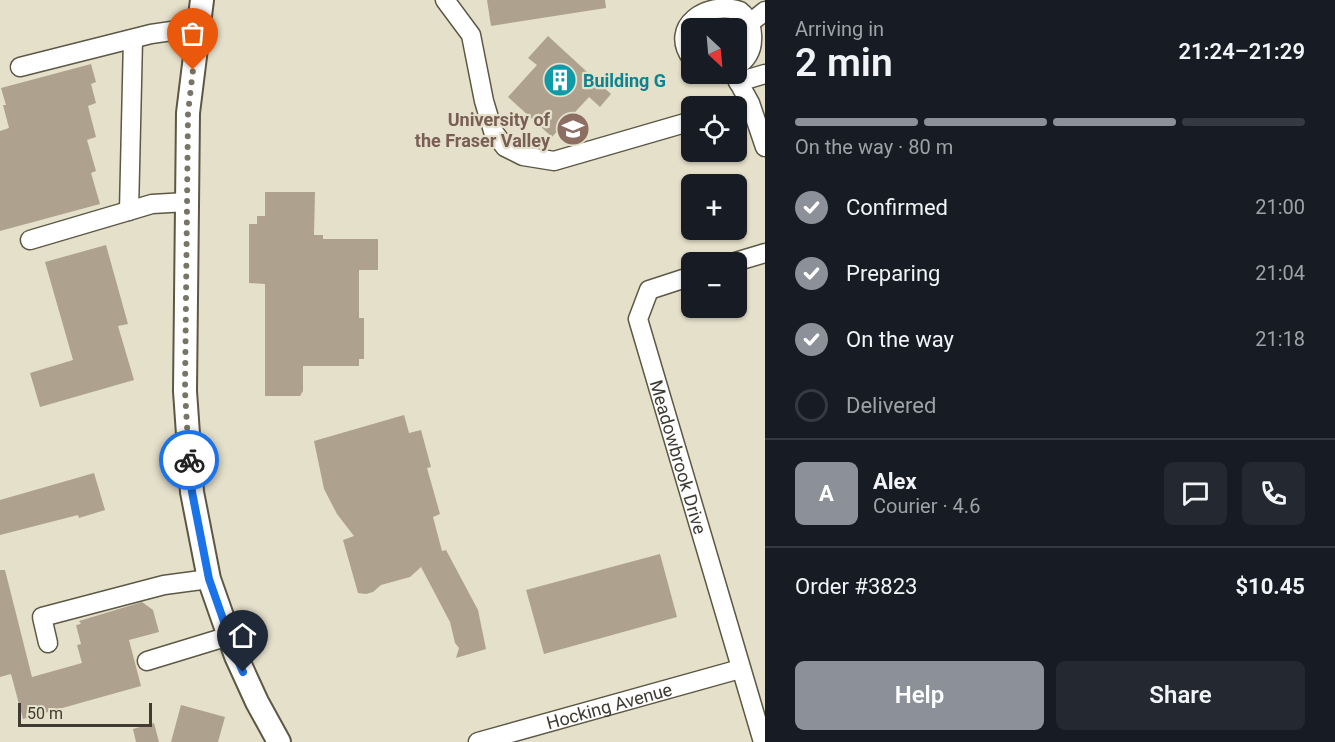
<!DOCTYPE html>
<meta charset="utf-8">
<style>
body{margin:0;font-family:Roboto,sans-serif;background:#242831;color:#f1f3f6;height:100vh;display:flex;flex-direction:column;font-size:22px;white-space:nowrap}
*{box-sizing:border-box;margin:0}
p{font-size:20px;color:#9ea1a6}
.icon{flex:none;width:33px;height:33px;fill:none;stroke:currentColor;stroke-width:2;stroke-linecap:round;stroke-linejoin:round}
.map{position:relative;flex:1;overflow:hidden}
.details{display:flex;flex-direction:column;background:#171b24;width:570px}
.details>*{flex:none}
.needle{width:39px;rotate:154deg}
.buttons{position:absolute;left:681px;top:18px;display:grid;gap:12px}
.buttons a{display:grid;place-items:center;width:66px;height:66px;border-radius:9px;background:#171b24;box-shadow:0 2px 4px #0004;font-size:30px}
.scale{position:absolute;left:18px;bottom:15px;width:134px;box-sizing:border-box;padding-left:6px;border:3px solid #3d3b32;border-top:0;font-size:16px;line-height:21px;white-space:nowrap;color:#3d3b32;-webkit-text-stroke:4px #e5e0ca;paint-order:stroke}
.pin{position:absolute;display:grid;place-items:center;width:51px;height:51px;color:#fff;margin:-62px -26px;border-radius:50% 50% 50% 0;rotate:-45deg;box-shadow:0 0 6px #0007}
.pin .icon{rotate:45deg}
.courier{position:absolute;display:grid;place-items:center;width:60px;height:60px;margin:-30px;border:4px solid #1a73e8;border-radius:50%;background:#fff;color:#222;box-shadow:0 2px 8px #0007}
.overview em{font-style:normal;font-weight:600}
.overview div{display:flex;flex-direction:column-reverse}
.overview{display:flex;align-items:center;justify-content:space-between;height:102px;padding:0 30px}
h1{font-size:39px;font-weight:600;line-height:45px}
.bar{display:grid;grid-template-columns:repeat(4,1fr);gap:9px 6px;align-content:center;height:72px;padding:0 30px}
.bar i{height:8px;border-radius:4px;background:#363941}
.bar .selected{background:#8c9099}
.bar p{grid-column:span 4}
.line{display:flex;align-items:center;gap:15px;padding:0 30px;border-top:2px solid #363941}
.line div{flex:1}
.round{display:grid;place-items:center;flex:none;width:63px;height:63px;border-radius:9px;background:#242831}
ol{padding:0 30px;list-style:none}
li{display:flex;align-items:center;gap:18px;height:66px}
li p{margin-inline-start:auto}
li .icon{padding:6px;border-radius:50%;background:#8c9099;color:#fff;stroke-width:4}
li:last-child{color:#9ea1a6}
li i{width:33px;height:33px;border:3px solid #363941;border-radius:50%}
.action{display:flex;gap:12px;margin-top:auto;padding:12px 30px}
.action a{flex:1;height:69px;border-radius:9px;background:#8c9099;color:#fff;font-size:24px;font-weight:600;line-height:69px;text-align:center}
.action a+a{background:#242831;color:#f1f3f6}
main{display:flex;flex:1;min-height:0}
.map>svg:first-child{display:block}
</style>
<main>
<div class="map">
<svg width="765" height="742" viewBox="0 0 765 742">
<rect width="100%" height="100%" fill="#e5e0ca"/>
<!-- building -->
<g fill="#aea28f">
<polygon points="487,0 605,0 606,8 491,26"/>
<polygon points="548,36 611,94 600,107 589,97 552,137 508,97 537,65 528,58"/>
<polygon points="91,64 96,82 91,84 96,103 88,106 96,137 87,140 96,171 91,173 100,204 0,231 0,131 9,128 3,105 6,105 1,88"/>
<polygon points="265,192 315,192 314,235 323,235 323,239 378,239 378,270 359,270 359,318 364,318 364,359 359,359 359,366 303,366 303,391 300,396 265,396 265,284 249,283 249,224 257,224 257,216 265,216"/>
<polygon points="106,245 128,324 118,326 134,380 40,407 30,373 73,360 45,262"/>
<polygon points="404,415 409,433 421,430 431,467 427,468 440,514 433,517 442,551 446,550 478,610 486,649 456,658 459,648 455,643 450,622 421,567 410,577 381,585 373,592 366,594 358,593 343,540 354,536 337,514 324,489 314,441"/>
<polygon points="94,473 105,510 79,518 78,515 0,535 0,500"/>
<polygon points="660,554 677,617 544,654 526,590"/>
<polygon points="0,570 5,570 32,677 82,663 77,645 81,644 76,625 81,624 79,621 142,602 153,610 159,632 129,640 141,686 23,719 11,674 0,677"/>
<polygon points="181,705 225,717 218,742 171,742"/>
<polygon points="154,723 159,742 136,742 133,729"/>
</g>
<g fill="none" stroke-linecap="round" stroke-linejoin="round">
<defs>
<g id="minor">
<polyline points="445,0 471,35 484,101 493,131 505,147 523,156 554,161 692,121"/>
<polyline points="750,23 765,11"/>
<path d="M 692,59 C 667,26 708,0 740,11 C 749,18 753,29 752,40 C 752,51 746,61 736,66"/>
<polyline points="20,67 151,34 199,27"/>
<polyline points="734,74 750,103 765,147"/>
<polyline points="738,82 765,74"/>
<polyline points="129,211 133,39"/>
<polyline points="30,240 152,204 187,202"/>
<polyline points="735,262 765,253"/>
<path id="s1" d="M 692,276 L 649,290 L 638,319 L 763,742"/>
<polyline points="48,643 42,617 164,585 209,579"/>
<polyline points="147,661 229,636"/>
<path id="s2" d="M 478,742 L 740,669"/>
</g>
<polyline id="major" points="202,0 188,113 185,391 192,492 209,579 236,656 257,702 279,742"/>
</defs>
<!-- minor casing -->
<use href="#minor" stroke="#5c5845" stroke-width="21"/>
<!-- major casing -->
<use href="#major" stroke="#5c5845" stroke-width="26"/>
<!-- minor -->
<use href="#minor" stroke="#fff" stroke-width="18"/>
<!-- major -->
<use href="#major" stroke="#fff" stroke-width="22"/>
</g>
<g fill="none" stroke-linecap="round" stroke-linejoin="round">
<!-- done -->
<polyline stroke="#787567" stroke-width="6" stroke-dasharray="0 10.8" points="189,460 185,391 188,113 193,70"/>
<!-- route -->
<polyline stroke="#1a73e8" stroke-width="8" points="189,460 192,492 209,579 236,656 243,672"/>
</g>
<!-- icons -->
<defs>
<symbol id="building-disc" viewBox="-11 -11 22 22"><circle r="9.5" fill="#0f9aa8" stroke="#e5e0ca"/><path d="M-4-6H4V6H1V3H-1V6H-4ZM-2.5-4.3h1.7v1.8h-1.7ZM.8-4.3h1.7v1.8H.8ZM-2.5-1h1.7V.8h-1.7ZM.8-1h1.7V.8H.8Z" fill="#fff"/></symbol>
<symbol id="university-disc" viewBox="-11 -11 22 22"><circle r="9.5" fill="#8d6e63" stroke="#e5e0ca"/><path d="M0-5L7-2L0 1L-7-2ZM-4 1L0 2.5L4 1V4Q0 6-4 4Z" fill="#fff"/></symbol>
</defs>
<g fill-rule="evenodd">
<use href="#building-disc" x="541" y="61" width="38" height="38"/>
<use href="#university-disc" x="554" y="110" width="38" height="38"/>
</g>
<g text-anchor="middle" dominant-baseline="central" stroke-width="4.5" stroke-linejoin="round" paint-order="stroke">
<!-- culture labels -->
<g font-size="18" font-weight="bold" fill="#0d838f" stroke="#e5e0ca" text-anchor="start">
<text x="583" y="80">Building G</text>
</g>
<!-- education labels -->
<g font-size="18" font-weight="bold" fill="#785e54" stroke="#e5e0ca" text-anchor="end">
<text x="550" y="119">University of<tspan x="550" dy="21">the Fraser Valley</tspan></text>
</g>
<!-- street labels -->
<g font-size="18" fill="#3d3b32" stroke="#e5e0ca">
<text stroke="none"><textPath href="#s1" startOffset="220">Meadowbrook Drive</textPath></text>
<text stroke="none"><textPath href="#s2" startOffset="136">Hocking Avenue</textPath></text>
</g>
</g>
</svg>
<div class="buttons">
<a><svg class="needle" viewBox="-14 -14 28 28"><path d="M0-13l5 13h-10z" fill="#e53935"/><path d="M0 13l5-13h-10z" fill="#9ea1a6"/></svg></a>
<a><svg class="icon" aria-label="locate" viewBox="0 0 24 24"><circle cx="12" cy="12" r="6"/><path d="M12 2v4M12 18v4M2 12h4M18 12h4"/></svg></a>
<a>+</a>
<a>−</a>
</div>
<div class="scale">50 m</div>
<div class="pin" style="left:193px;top:70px;background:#ea580c"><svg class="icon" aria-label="bag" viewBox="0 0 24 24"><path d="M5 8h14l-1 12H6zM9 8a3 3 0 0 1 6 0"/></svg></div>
<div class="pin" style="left:243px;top:672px;background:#1f2937"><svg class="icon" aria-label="home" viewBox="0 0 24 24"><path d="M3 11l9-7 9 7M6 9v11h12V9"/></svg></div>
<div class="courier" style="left:189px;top:460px"><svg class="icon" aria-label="bike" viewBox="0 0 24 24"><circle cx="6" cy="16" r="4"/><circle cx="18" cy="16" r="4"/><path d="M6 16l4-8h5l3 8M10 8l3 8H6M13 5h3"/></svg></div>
</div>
<section class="details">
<div class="overview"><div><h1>2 min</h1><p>Arriving in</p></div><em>21:24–21:29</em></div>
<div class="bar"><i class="selected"></i><i class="selected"></i><i class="selected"></i><i></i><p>On the way · 80 m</p></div>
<ol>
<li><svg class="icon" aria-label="check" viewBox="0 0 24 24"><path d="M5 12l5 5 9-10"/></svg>Confirmed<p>21:00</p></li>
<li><svg class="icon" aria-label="check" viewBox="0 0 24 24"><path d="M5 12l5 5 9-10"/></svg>Preparing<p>21:04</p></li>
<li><svg class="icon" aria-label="check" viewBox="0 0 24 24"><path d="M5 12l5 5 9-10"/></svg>On the way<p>21:18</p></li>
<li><i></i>Delivered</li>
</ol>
<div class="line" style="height:108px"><b class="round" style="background:#8c9099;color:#fff">A</b><div><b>Alex</b><p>Courier · 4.6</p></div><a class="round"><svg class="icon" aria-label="chat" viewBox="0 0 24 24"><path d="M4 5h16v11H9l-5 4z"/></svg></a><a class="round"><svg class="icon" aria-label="phone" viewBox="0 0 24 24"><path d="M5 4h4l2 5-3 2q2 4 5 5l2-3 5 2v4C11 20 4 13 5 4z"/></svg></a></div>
<div class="line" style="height:78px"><div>Order #3823</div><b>$10.45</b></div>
<div class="action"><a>Help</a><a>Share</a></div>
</section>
</main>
